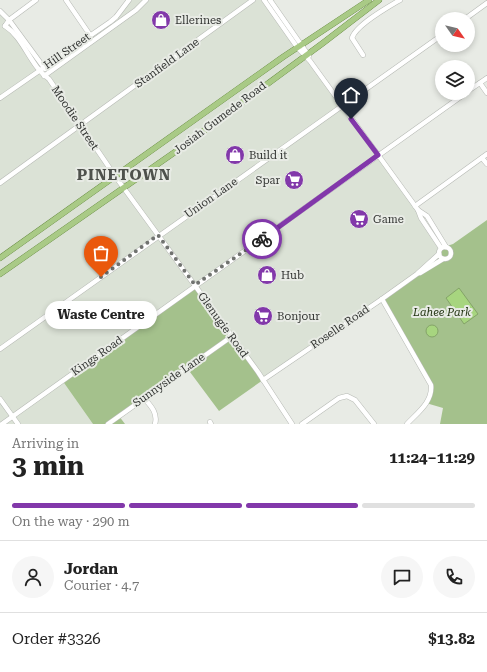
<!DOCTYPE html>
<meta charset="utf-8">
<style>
body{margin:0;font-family:"Roboto Serif",serif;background:#f6f6f6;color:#222;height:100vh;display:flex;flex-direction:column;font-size:15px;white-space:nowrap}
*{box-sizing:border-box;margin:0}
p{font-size:13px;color:#767676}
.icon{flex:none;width:22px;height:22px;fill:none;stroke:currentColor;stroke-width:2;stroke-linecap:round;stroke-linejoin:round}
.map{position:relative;height:424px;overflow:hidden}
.side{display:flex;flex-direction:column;background:#fff;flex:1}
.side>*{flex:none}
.needle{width:26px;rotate:124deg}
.controls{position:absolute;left:435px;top:12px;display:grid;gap:8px}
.controls a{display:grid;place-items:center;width:40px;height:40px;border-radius:50%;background:#fff;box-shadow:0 2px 6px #0003;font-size:20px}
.pin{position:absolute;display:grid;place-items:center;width:34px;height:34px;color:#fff;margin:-41px -17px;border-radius:50% 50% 50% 0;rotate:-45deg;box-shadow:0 0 4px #0007}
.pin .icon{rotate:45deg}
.courier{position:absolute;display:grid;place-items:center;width:40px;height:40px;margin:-20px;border:3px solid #8238aa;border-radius:50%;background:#fff;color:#222;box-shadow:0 1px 5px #0007}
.bubble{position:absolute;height:28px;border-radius:14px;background:#fff;box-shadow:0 2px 6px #0003;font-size:13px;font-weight:700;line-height:28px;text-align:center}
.summary em{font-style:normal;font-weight:700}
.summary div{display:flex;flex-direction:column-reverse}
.summary{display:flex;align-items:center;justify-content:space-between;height:68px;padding:0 12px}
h1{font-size:26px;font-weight:700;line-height:30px}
.bar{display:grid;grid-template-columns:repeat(4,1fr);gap:6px 4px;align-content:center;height:48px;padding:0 12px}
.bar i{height:5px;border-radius:3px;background:#e0e0e0}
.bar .on{background:#8238aa}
.bar p{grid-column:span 4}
.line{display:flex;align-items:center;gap:10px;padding:0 12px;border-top:1px solid #e0e0e0}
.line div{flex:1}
.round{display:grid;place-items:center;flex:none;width:42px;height:42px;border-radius:21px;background:#f6f6f6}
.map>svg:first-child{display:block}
</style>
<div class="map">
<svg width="487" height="424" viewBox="0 0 487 424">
<rect width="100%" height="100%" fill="#e8ebe5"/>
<!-- built -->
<polygon fill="#dbe2d6" points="129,0 264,0 418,211 441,248 440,257 263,380 243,353 62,380 93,424 0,424 0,10 45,67 116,17"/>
<!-- green -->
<g fill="#a4c18c">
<polygon points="487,220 487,424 440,424 443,408 426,403 431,385 382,299 440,257 438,253 441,248 453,244"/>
<polygon points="195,285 263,380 219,411 187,368 119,416 125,424 93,424 62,380"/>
</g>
<!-- water -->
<g fill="#a7d57f" stroke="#84a468">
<polygon points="459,288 478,314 464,324 446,298"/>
<circle cx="432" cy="331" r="6"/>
</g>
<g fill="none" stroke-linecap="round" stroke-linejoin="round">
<defs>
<g id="minor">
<polyline points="66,0 90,35"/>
<polyline points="264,0 297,47 310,61 418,210 421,218 441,248"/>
<polyline points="270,0 309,56"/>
<polyline points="0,11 9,20 45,69"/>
<polyline points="465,19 487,3"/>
<path d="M 5,26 C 24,38 30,66 49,79 L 115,176 L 258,372 L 292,424"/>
<polyline points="5,26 9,20 36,0"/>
<path d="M 363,55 L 352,38 C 356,25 388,7 400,0"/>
<polyline points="44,76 136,10 146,0"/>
<polyline points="480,83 487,93"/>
<polyline points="468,91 487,78"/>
<polyline points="0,98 110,22 116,17 129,0"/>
<polyline points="482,158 487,164"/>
<polyline points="0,183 253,0"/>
<polyline points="415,206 487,154"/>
<polyline points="418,210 427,216 446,247"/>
<circle cx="445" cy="253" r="6"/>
<polyline points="420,273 443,259"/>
<path d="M 382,299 L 431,385 C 433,402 417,413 407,424"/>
<polyline points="0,349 442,35"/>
<polyline points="263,380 382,299 417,274 439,254"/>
<path d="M 144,398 C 151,406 158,413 155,424"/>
<polyline points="0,399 18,424"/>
<polyline points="210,422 211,424"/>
<polyline points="2,424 466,93"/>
<polyline points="108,424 231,337"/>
<polyline points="302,424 339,398 347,396 355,400 374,424"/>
</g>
<g id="major">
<polyline points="0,258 283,57 369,0"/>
<polyline points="0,274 175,152 323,43 379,0"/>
</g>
</defs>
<!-- minor casing -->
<use href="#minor" stroke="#b7bab5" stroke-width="5.5"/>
<!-- major casing -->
<use href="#major" stroke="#5a7e34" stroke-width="6"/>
<!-- minor -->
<use href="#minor" stroke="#fff" stroke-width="4.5"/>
<!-- major -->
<use href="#major" stroke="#a9ca86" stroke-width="5.5"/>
</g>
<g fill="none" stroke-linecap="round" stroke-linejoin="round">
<!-- done -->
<polyline stroke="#717370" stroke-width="4" stroke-dasharray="0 7.2" points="101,277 158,235 195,285 262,239"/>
<!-- route -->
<polyline stroke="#8238aa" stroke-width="5" points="262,239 378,155 351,119"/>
</g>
<!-- icons -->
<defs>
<symbol id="shop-disc" viewBox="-11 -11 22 22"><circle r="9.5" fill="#8238aa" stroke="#e8ebe5"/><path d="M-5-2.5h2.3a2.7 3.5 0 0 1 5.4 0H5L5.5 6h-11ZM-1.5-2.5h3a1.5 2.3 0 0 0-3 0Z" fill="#fff"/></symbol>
<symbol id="supermarket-disc" viewBox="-11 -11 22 22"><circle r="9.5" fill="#8238aa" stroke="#e8ebe5"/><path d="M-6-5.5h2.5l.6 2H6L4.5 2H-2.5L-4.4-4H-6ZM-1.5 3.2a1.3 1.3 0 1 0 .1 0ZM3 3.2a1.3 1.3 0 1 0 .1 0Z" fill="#fff"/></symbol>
</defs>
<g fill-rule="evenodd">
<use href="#shop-disc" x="150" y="9" width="22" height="22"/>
<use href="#shop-disc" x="224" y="144" width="22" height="22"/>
<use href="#supermarket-disc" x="283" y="169" width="22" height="22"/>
<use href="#supermarket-disc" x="348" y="208" width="22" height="22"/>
<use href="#shop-disc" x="256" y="264" width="22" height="22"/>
<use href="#supermarket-disc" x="252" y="305" width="22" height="22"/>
</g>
<g text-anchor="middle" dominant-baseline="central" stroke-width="4" stroke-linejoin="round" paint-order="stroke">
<!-- poi labels -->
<g font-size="11" fill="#313331" stroke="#e8ebe5" text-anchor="start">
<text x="175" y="20">Ellerines</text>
<text x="249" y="155">Build it</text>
<text x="280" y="180" text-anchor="end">Spar</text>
<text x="373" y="219">Game</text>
<text x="281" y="275">Hub</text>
<text x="277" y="316">Bonjour</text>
</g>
<!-- street labels -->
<g font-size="11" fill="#313331" stroke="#e8ebe5">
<text transform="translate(67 51) rotate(-35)">Hill Street</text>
<text transform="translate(167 63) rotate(-36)">Stanfield Lane</text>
<text transform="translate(75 118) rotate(56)">Moodie Street</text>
<text transform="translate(220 118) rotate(-37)">Josiah Gumede Road</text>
<text transform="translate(211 198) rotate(-35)">Union Lane</text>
<text transform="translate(223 325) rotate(54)">Glenugie Road</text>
<text transform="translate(340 327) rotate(-34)">Roselle Road</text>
<text transform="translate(97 356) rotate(-35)">Kings Road</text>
<text transform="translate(169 380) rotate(-35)">Sunnyside Lane</text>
</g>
<!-- park labels -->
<g font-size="11" font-style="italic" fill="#223411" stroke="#e8ebe5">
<text x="442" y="312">Lahee Park</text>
</g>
<!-- district labels -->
<g font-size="15" font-weight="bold" letter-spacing="1" fill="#4e514c" stroke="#e8ebe5">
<text x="124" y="175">PINETOWN</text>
</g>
</g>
</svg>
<div class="controls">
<a><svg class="needle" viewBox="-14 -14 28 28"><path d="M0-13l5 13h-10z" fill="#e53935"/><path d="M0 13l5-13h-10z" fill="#767676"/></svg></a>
<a><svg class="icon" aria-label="layers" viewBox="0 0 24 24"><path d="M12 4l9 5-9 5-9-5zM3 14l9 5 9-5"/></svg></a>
</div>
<div class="pin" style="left:101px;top:277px;background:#ea580c"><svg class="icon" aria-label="bag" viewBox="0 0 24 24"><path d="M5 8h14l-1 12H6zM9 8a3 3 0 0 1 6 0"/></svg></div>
<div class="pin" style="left:351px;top:119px;background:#1f2937"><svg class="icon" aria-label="home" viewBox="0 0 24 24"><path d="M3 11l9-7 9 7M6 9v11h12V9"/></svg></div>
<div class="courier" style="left:262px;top:239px"><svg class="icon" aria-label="bike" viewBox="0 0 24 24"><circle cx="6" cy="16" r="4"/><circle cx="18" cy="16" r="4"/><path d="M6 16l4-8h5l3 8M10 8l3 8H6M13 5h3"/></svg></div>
<div class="bubble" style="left:45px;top:301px;width:112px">Waste Centre</div>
</div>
<section class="side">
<div class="summary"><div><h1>3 min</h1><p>Arriving in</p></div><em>11:24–11:29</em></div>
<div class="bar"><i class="on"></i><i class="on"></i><i class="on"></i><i></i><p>On the way · 290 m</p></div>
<div class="line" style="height:72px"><a class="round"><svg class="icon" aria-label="person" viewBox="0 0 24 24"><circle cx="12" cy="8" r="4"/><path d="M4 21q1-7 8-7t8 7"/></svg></a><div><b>Jordan</b><p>Courier · 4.7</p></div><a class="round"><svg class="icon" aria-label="chat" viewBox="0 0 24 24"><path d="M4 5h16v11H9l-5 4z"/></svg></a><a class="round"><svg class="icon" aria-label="phone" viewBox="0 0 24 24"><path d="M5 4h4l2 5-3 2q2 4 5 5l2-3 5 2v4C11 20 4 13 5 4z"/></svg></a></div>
<div class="line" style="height:52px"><div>Order #3326</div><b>$13.82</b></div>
</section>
